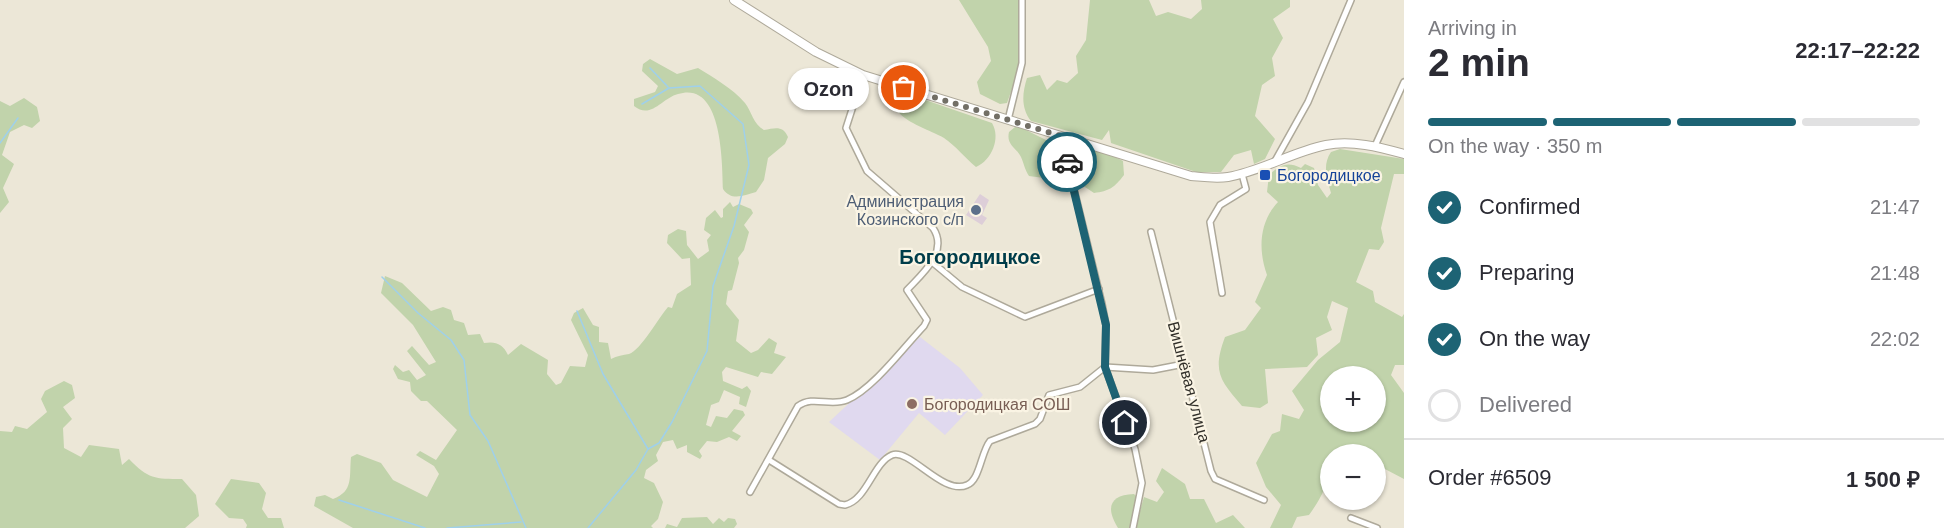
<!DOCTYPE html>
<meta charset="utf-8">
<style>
body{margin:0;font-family:Helvetica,sans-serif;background:#f2f2f3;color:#2b2b33;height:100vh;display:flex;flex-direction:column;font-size:22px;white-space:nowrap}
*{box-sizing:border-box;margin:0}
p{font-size:20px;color:#7c7c81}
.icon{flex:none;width:33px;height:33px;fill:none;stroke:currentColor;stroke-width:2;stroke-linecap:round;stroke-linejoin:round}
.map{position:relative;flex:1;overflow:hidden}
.drawer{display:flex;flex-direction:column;background:#fff;width:540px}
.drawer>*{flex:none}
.tools{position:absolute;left:1320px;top:366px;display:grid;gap:12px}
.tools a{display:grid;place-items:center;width:66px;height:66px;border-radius:50%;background:#fff;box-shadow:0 2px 4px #0004;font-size:30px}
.pin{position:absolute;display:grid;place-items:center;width:51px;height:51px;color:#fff;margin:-26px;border:3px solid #fff;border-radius:50%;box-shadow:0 2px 6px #0007}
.courier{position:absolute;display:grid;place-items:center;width:60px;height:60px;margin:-30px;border:4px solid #1d6374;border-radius:50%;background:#fff;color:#222;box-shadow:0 2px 8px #0007}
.bubble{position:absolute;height:42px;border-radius:21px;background:#fff;box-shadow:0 2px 4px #0004;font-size:20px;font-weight:700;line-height:42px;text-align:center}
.summary em{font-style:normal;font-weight:700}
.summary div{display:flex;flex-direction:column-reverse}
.summary{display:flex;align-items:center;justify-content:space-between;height:102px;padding:0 24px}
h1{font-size:39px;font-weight:700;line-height:45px}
.bar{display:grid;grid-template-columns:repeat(4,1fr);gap:9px 6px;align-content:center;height:72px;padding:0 24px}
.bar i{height:8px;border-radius:4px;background:#e1e1e2}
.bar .selected{background:#1d6374}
.bar p{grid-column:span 4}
.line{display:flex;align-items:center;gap:15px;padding:0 24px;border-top:2px solid #e1e1e2}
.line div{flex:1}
ol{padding:0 24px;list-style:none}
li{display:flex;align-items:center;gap:18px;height:66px}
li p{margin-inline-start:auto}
li .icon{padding:6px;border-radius:50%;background:#1d6374;color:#fff;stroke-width:4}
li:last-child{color:#7c7c81}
li i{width:33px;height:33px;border:3px solid #e1e1e2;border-radius:50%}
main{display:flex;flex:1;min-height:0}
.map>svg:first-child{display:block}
</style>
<main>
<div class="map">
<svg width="1404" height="528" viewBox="0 0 1404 528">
<rect width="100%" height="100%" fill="#ece7d7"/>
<!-- education -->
<polygon fill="#e0d9ef" points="920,337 960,368 983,395 945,435 919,413 880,460 829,422"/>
<!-- green -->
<g fill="#c1d3ab" fill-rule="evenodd">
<polygon points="959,0 1020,0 1020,66 1007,103 1000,104 980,94 977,82 991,61 988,47"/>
<path d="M 1090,0 L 1149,0 L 1156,16 L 1168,12 L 1191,19 L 1202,9 L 1201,0 L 1290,0 L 1290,7 L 1273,19 L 1283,38 L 1272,58 L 1275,76 L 1262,85 L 1255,116 L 1275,139 L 1265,159 L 1254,164 L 1251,150 L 1234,155 L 1221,172 L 1196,172 L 1111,143 L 1109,130 L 1102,140 L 1031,121 C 1021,108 1022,94 1027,78 L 1040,75 L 1047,90 L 1057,80 L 1067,83 L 1078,73 L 1076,56 L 1086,40 Z"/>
<path d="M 650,59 L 677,74 L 698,68 C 714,78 732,88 745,103 C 752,112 753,124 764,130 C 775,128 783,125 788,137 L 785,144 L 768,158 L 764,180 L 756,192 C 743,196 731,201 723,189 C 722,163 723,80 678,94 C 662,98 651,120 634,106 L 634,99 L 655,92 L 658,86 L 642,71 L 643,64 Z"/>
<path d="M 908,94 L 992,123 C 1001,138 992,160 976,167 C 965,158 956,146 944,138 C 935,131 871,113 908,94 Z"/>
<polygon points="24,98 37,107 40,121 32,128 24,125 10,132 2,155 14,164 3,188 9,202 0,213 0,101 10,106"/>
<path d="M 1015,127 L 1022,128 L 1054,144 L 1054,159 L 1044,178 L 1029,176 C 1025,170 1024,164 1021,157 C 1016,147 1006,145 1009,132 Z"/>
<path d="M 1077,146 L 1109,154 L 1123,161 L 1124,175 C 1114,188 1109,191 1094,193 L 1082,185 L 1072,151 Z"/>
<path d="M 1340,149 L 1404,159 L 1404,174 L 1394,174 L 1381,228 L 1384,242 L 1379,250 L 1369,249 L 1356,282 L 1373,291 L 1375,302 L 1402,317 L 1404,314 L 1404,365 L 1395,365 L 1391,375 L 1404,393 L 1404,479 L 1383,468 L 1376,471 L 1376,454 L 1330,454 C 1330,481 1324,494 1309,515 L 1297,517 L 1292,528 L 1270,528 L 1281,505 L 1266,487 L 1256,463 L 1272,434 L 1280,431 L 1282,414 L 1299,419 L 1304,410 L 1292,391 L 1318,360 L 1340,342 L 1348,308 L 1332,301 L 1327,317 L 1332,330 L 1316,338 L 1318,355 L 1307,367 L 1265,369 L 1268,403 L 1260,408 L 1242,406 C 1220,380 1212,372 1225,337 L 1245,330 L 1261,308 L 1255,302 L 1267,275 C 1258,250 1259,222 1278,202 L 1267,192 L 1269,175 C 1280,165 1287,161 1301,168 L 1305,164 L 1314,168 L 1318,185 L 1327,198 L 1331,193 C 1327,179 1322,165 1331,152 ZM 1330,376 L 1376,376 L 1376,422 L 1330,422 Z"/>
<path d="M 730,202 L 733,207 L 739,204 L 751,209 L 753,213 L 744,225 L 749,232 L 744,250 L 738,258 L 739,263 L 732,290 L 728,291 L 726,304 L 739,320 L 736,341 L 751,353 L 758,350 L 769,338 L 777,343 L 774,353 L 786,357 L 772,374 L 761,372 L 758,377 L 726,367 L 722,372 L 723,381 L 742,389 L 747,386 L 751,391 L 746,407 L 739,404 L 740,397 L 724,390 L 719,402 L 711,405 L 706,425 L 711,427 L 716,416 L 727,418 L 734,409 L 743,411 L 745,415 L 732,431 L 741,436 L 737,441 L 729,437 L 717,442 L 707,441 L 699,451 L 702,456 L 700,459 L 687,452 L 687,445 L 677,449 L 673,440 L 663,442 L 656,455 L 658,461 L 646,470 L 644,478 L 654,483 L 663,502 L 658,519 L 651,526 L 653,528 L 353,528 L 314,506 L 316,497 L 325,495 L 333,499 C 354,491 349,477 351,457 L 357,454 L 381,463 L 393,480 L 427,497 L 439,474 L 434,466 L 416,455 L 420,451 L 436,460 L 457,430 L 427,401 L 421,401 L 411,391 L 410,382 L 398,379 L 393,369 L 395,365 L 403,372 L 409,370 L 417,380 L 426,375 L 407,351 L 412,346 L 429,365 L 436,362 L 413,325 L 381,293 L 385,276 L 402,283 L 431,311 L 443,307 L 451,310 L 454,320 L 464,323 L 468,335 L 480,334 L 484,343 C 496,341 503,344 508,355 L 521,344 L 548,360 L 547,374 L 556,385 L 561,383 L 570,366 L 585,367 L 588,355 L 571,320 L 574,313 L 583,308 L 593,325 L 599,327 L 599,342 L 608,343 L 611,359 C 617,356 623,355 629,354 C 641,350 659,317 668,307 L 672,308 L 677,294 L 691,285 L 690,258 L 682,259 L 667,243 L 668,235 L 678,229 L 686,231 L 687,245 L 698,259 L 709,251 L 707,240 L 711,235 L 704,230 L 706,218 L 715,210 L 721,218 L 723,217 L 723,209 Z"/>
<path d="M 64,381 L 72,385 L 75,398 L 63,407 L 72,419 L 63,428 L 64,448 L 81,457 L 89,445 L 119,449 L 122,465 L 129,459 C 148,479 155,479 182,479 L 196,495 L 199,516 L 185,528 L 0,528 L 0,431 L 12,432 L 15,426 L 27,429 L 47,412 L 41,399 L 45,391 Z"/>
<polygon points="1162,468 1185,484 1190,499 1204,499 1216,523 1233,515 1245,528 1135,528 1144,497 1157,502 1164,492 1156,481"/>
<polygon points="231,479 259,483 266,493 262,509 268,518 281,518 284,528 246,528 247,525 243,519 229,518 215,504"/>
<path d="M 1134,494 L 1137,497 L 1131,528 L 1118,528 C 1105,507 1110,495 1134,494 Z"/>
<polygon points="707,517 713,524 719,518 724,522 728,518 735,519 737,524 734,528 665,528 667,524 677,527 682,518"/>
</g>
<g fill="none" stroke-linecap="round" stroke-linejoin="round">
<!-- stream -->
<g stroke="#9fd0eb" stroke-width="1.5">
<polyline points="650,68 668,87"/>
<polyline points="642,104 669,88 700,86 743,124 749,165 734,226 713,286 707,351 672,422 659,443 648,449"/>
<polyline points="0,143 18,118"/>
<polyline points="382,277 418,313 451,340 464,360 470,415 488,441 526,528"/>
<polyline points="577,311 603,374 648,449 636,470 588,528"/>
<polyline points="339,500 425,528"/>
<polyline points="447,528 521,522"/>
</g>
</g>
<!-- building -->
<polygon fill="#ddced8" points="980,194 989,200 982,215 987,218 982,225 966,215"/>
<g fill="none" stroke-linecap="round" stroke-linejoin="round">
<defs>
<g id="street">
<polyline points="1008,120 1022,63 1022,0"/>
<polyline points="1061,136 1102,304 1106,325 1105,367 1135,449 1142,483 1133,528"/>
<polyline points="1375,146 1404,82"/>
<polyline points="1275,161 1308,102 1351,0"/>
<polyline points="1151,232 1211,471 1215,479 1264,500"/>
<polyline points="932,262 962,287 1025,317 1099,289"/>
<polyline points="1222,293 1210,222 1220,205 1246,189 1242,174"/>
<path d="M 769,460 L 839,504 L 845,505 C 867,500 873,463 892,455 C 910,448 943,496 967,485 C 980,480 981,452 990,441 L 1035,424 L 1040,419 L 1049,395 L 1080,387 L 1105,367 L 1153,370 L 1184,364"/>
<path d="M 750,492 L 798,406 C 813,395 830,407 847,400 C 873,389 904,347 924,326 L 927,320 L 907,290 C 922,274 949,252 933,228 L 867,171 L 846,128 L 863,75"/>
<polyline points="1351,518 1377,528"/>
</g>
<path id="secondary" d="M 734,0 L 816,52 L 863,75 L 1191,176 C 1203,177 1216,179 1228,177 C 1262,171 1292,152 1326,145 C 1352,140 1379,147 1404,154"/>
</defs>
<!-- street casing -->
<use href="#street" stroke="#aea99a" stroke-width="8"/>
<!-- secondary casing -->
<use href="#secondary" stroke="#aea99a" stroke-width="10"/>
<!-- street -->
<use href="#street" stroke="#fff" stroke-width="5"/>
<!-- secondary -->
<use href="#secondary" stroke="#fff" stroke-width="8"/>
</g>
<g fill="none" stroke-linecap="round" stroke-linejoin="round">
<!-- done -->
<polyline stroke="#726f66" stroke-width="6" stroke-dasharray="0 10.8" points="904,88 1061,136 1067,162"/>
<!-- route -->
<polyline stroke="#1d6374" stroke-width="8" points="1067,162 1106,325 1105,367 1125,423"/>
</g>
<!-- markers -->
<rect fill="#1a4fb4" stroke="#faf4e4" stroke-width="2" x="1259" y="169" width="12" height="12" rx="3"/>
<circle fill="#5c6f8a" stroke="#faf4e4" stroke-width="2" cx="976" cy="210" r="6"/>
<circle fill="#8d6e63" stroke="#faf4e4" stroke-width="2" cx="912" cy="404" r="6"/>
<g text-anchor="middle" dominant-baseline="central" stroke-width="4.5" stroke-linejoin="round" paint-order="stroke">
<!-- transit labels -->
<g font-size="16" fill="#164399" stroke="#faf4e4" text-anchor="start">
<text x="1277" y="175">Богородицкое</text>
</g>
<!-- service labels -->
<g font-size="16" fill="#4e5e75" stroke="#faf4e4" text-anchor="end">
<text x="964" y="201">Администрация<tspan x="964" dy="18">Козинского с/п</tspan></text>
</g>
<!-- street labels -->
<g font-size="16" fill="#312f29" stroke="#faf4e4">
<text transform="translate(1189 382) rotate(75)">Вишнёвая улица</text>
</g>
<!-- education labels -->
<g font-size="16" fill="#785e54" stroke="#faf4e4" text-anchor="start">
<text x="924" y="404">Богородицкая СОШ</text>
</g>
<!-- quarter labels -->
<g font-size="20" font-weight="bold" fill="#003d4a" stroke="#faf4e4">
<text x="970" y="257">Богородицкое</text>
</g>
</g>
</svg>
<div class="tools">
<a>+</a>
<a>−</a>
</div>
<div class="pin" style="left:904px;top:88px;background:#ea580c"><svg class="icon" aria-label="bag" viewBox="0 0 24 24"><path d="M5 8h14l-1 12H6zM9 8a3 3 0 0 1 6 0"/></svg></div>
<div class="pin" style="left:1125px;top:423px;background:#1f2937"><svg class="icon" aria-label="home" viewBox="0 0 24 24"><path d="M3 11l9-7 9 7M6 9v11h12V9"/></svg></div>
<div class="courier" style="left:1067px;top:162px"><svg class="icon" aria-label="car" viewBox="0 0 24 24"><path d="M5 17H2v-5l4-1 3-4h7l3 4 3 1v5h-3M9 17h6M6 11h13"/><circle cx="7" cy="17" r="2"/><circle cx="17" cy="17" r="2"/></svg></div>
<div class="bubble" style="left:788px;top:68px;width:81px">Ozon</div>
</div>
<section class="drawer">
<div class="summary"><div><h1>2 min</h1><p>Arriving in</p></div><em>22:17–22:22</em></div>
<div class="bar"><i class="selected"></i><i class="selected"></i><i class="selected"></i><i></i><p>On the way · 350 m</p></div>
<ol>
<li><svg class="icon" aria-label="check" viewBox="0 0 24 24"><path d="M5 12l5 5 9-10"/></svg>Confirmed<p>21:47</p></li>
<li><svg class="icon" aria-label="check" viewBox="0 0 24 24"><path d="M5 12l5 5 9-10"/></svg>Preparing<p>21:48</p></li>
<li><svg class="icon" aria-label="check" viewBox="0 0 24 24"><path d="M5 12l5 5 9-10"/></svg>On the way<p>22:02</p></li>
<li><i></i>Delivered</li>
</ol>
<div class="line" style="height:78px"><div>Order #6509</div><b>1 500 ₽</b></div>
</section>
</main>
